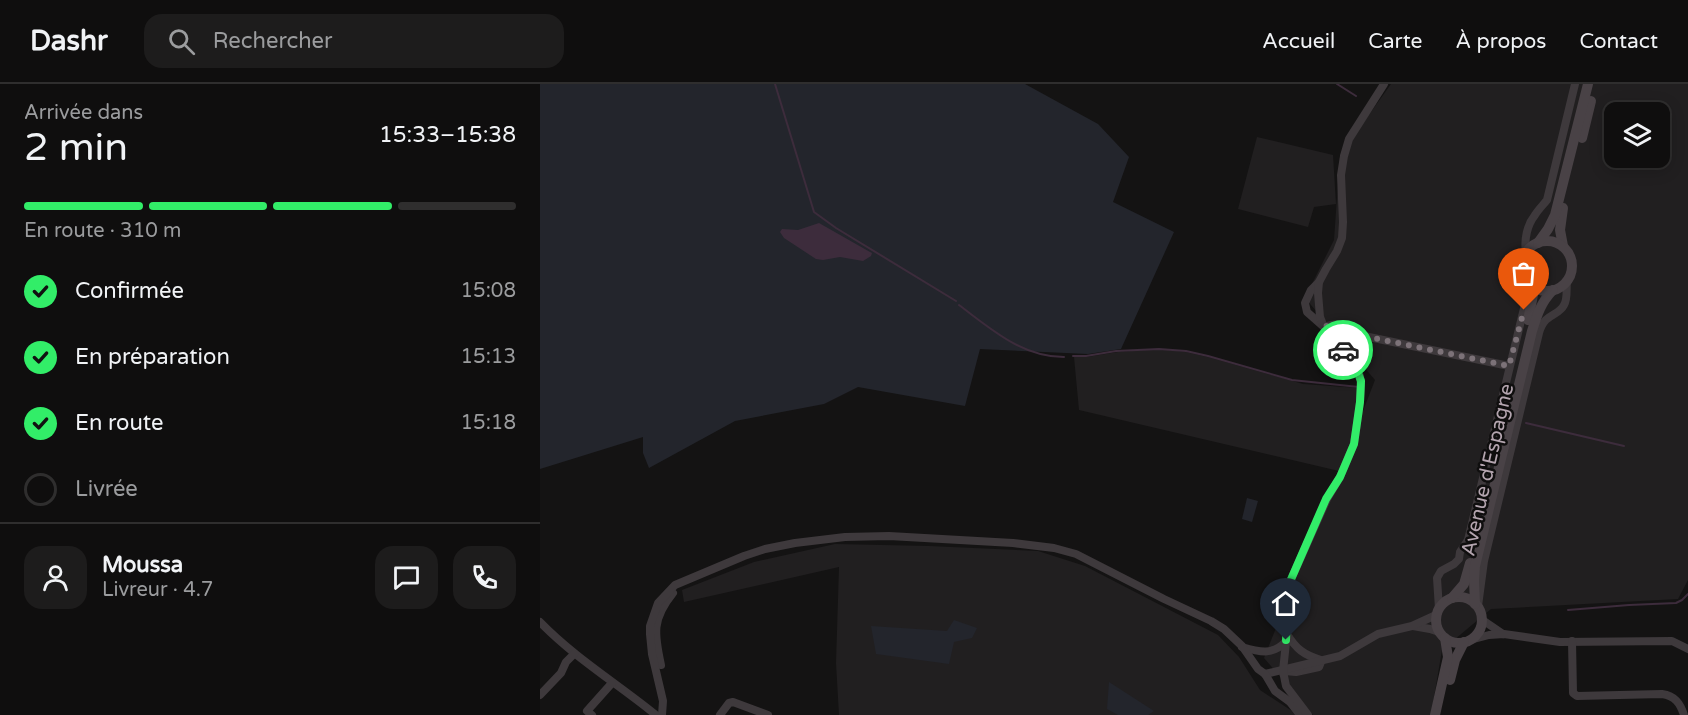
<!DOCTYPE html>
<html lang="fr">
<meta charset="utf-8">
<style>
body{margin:0;font-family:"Varela Round",sans-serif;background:#1d1c1c;color:#f1f3f6;height:100vh;display:flex;flex-direction:column;font-size:22px;white-space:nowrap}
*{box-sizing:border-box;margin:0}
p{font-size:20px;color:#9b9c9e}
.icon{flex:none;width:33px;height:33px;fill:none;stroke:currentColor;stroke-width:2;stroke-linecap:round;stroke-linejoin:round}
.map{position:relative;flex:1;overflow:hidden}
.details{display:flex;flex-direction:column;background:#0f0e0e;width:540px}
.details>*{flex:none}
.controls{position:absolute;left:1064px;top:18px;display:grid;gap:12px}
.controls a{display:grid;place-items:center;width:66px;height:66px;border-radius:12px;background:#0f0e0e;box-shadow:0 3px 15px #0003,0 0 0 2px #2f2e2e;font-size:30px}
.pin{position:absolute;display:grid;place-items:center;width:51px;height:51px;color:#fff;margin:-62px -26px;border-radius:50% 50% 50% 0;rotate:-45deg;box-shadow:0 0 6px #0007}
.pin .icon{rotate:45deg}
.courier{position:absolute;display:grid;place-items:center;width:60px;height:60px;margin:-30px;border:4px solid #32ed68;border-radius:50%;background:#fff;color:#222;box-shadow:0 2px 8px #0007}
.summary em{font-style:normal;font-weight:600}
.summary div{display:flex;flex-direction:column-reverse}
.summary{display:flex;align-items:center;justify-content:space-between;height:102px;padding:0 24px}
h1{font-size:39px;font-weight:600;line-height:45px}
.bar{display:grid;grid-template-columns:repeat(4,1fr);gap:9px 6px;align-content:center;height:72px;padding:0 24px}
.bar i{height:8px;border-radius:4px;background:#2f2e2e}
.bar .on{background:#32ed68}
.bar p{grid-column:span 4}
.line{display:flex;align-items:center;gap:15px;padding:0 24px;border-top:2px solid #2f2e2e}
.line div{flex:1}
.round{display:grid;place-items:center;flex:none;width:63px;height:63px;border-radius:18px;background:#1d1c1c}
ol{padding:0 24px;list-style:none}
li{display:flex;align-items:center;gap:18px;height:66px}
li p{margin-inline-start:auto}
li .icon{padding:6px;border-radius:50%;background:#32ed68;color:#111;stroke-width:4}
li:last-child{color:#9b9c9e}
li i{width:33px;height:33px;border:3px solid #2f2e2e;border-radius:50%}
header{display:flex;align-items:center;gap:36px;box-sizing:border-box;height:84px;padding:0 30px;background:#0f0e0e;border-bottom:2px solid #2f2e2e}
header strong{font-size:28px}
nav{display:flex;gap:33px;margin-inline-start:auto;font-size:21px}
.search{width:420px;height:54px;background:#1d1c1c;display:flex;align-items:center;gap:15px;box-sizing:border-box;padding:0 21px;border-radius:18px;color:#9b9c9e;font-size:22px}
main{display:flex;flex:1;min-height:0}
.map>svg:first-child{display:block}
</style>
<header>
<strong>Dashr</strong>
<div class="search"><svg class="icon" aria-label="search" viewBox="0 0 24 24"><circle cx="10" cy="10" r="6"/><path d="M15 15l6 6"/></svg>Rechercher</div>
<nav><a>Accueil</a><a>Carte</a><a>À propos</a><a>Contact</a></nav>
</header>
<main>
<section class="details">
<div class="summary"><div><h1>2 min</h1><p>Arrivée dans</p></div><em>15:33–15:38</em></div>
<div class="bar"><i class="on"></i><i class="on"></i><i class="on"></i><i></i><p>En route · 310 m</p></div>
<ol>
<li><svg class="icon" aria-label="check" viewBox="0 0 24 24"><path d="M5 12l5 5 9-10"/></svg>Confirmée<p>15:08</p></li>
<li><svg class="icon" aria-label="check" viewBox="0 0 24 24"><path d="M5 12l5 5 9-10"/></svg>En préparation<p>15:13</p></li>
<li><svg class="icon" aria-label="check" viewBox="0 0 24 24"><path d="M5 12l5 5 9-10"/></svg>En route<p>15:18</p></li>
<li><i></i>Livrée</li>
</ol>
<div class="line" style="height:108px"><a class="round"><svg class="icon" aria-label="person" viewBox="0 0 24 24"><circle cx="12" cy="8" r="4"/><path d="M4 21q1-7 8-7t8 7"/></svg></a><div><b>Moussa</b><p>Livreur · 4.7</p></div><a class="round"><svg class="icon" aria-label="chat" viewBox="0 0 24 24"><path d="M4 5h16v11H9l-5 4z"/></svg></a><a class="round"><svg class="icon" aria-label="phone" viewBox="0 0 24 24"><path d="M5 4h4l2 5-3 2q2 4 5 5l2-3 5 2v4C11 20 4 13 5 4z"/></svg></a></div>
</section>
<div class="map">
<svg width="1148" height="631" viewBox="0 0 1148 631">
<rect width="100%" height="100%" fill="#141313"/>
<!-- built -->
<g fill="#211f20" fill-rule="evenodd">
<path d="M 851,0 L 1148,0 L 1148,496 L 1138,515 L 951,525 L 902,566 L 891,631 L 773,631 L 724,574 L 799,387 L 539,326 L 534,273 L 547,273 L 578,268 L 619,265 L 646,268 L 668,273 L 763,300 L 819,304 L 811,358 L 835,296 L 765,214 L 794,156 L 800,71 ZM 1074,28 L 1119,28 L 1119,74 L 1074,74 Z"/>
<polygon points="717,53 793,71 796,120 774,123 768,143 698,125"/>
<polygon points="295,460 389,462 498,467 545,482 678,551 699,573 720,606 752,627 755,631 299,631 296,579 299,483 144,518 142,506 214,478"/>
</g>
<!-- green -->
<g fill="#23252c">
<polygon points="0,0 485,0 558,40 589,73 573,118 634,148 581,265 548,270 440,265 425,322 318,303 284,320 195,337 109,384 103,369 103,353 0,385"/>
<polygon points="707,414 718,417 712,438 702,435"/>
<polygon points="414,536 437,544 432,554 414,558 409,580 336,570 331,542 407,547"/>
<polygon points="569,598 614,627 608,631 578,631 567,625"/>
</g>
<!-- water -->
<polygon fill="#3d2c3c" points="279,139 330,168 332,169 331,172 323,177 300,173 283,176 276,175 244,154 240,148 242,145 258,146"/>
<g fill="none" stroke-linecap="round" stroke-linejoin="round">
<!-- stream -->
<g stroke="#3d2c3c" stroke-width="2">
<polyline points="235,0 274,128 296,144 416,217"/>
<polyline points="797,0 816,12"/>
<path d="M 419,221 C 451,245 482,273 524,273"/>
<polyline points="533,272 546,272 576,267 619,265 646,267 668,272 752,296 819,303"/>
<polyline points="986,339 1084,362"/>
<polyline points="1028,526 1089,521 1136,519 1142,516 1148,510"/>
</g>
<!-- street -->
<g stroke="#3e393c" stroke-width="8">
<path d="M 986,168 C 984,156 987,141 995,131 C 998,126 1003,121 1007,116 L 1035,0"/>
<path d="M 779,198 L 771,206 L 765,219 L 767,228 L 784,243 C 803,236 808,243 824,252 L 969,282"/>
<path d="M 938,522 L 944,477 L 999,249 C 1005,228 1018,233 1024,221 C 1028,215 1026,204 1027,197"/>
<polyline points="899,525 897,494 901,487 914,480 919,475 920,468 928,456 986,216 987,207 986,194"/>
<polyline points="941,535 963,550"/>
<path d="M 0,538 C 35,574 78,600 116,631"/>
<polyline points="873,542 890,545 899,548"/>
<path d="M 747,550 C 756,565 764,571 781,576"/>
<polyline points="930,556 949,551 964,550 1020,558 1132,557 1148,565"/>
<path d="M 1032,557 L 1033,609 L 1037,612 L 1122,610 C 1135,612 1140,619 1144,631"/>
<path d="M 702,563 C 719,568 733,572 746,557"/>
<path d="M 121,581 C 114,549 112,535 133,509"/>
<polyline points="745,587 756,588 779,583 781,578"/>
<polyline points="725,590 800,572 838,550 872,542 896,531"/>
<polyline points="0,611 21,589 26,578 34,570"/>
<polyline points="52,631 47,627 72,599"/>
<polyline points="122,631 123,617 112,570 110,550 110,542 118,519 135,501 204,472 225,465 255,459 305,453 349,452 473,459 514,464 536,470 624,515 671,537 684,545 702,562 718,585 725,590 735,607 750,618 760,631"/>
<polyline points="180,631 189,619 193,618 228,631"/>
<polyline points="768,631 746,602 743,587 747,549 749,500 787,415 800,393 814,360 820,318 821,301 820,292 815,281 784,243 780,233 778,209 779,198 786,185 797,167 802,154 803,138 801,91 804,72 809,55 844,0"/>
</g>
<!-- secondary -->
<g stroke="#494246" stroke-width="10">
<polyline points="1042,54 1051,17"/>
<polyline points="1023,124 1020,146 1023,162"/>
<circle cx="1007" cy="182" r="25"/>
<polyline points="998,159 1008,145 1015,131 1048,0"/>
<polyline points="988,236 993,211 992,201"/>
<circle cx="919" cy="536" r="23"/>
<polyline points="912,514 924,500 930,479"/>
<path d="M 935,520 L 934,497 L 935,482 L 992,247 C 997,231 1001,218 1013,206"/>
<polyline points="910,596 915,576 924,558"/>
<polyline points="895,631 908,573 905,554"/>
</g>
</g>
<g fill="none" stroke-linecap="round" stroke-linejoin="round">
<!-- done -->
<path stroke="#7c7278" stroke-width="6" stroke-dasharray="0 10.8" d="M 803,266 L 784,243 C 802,236 808,243 824,252 L 969,282 L 984,226"/>
<!-- route -->
<polyline stroke="#32ed68" stroke-width="8" points="746,556 749,500 786,415 800,393 814,360 820,318 821,297 815,281 803,266"/>
</g>
<g text-anchor="middle" dominant-baseline="central" stroke-width="5" stroke-linejoin="round" paint-order="stroke">
<!-- street labels -->
<g font-size="20" fill="#b4a5af" stroke="#0f0e0e">
<text transform="translate(948 386) rotate(-77)">Avenue d'Espagne</text>
</g>
</g>
</svg>
<div class="controls">
<a><svg class="icon" aria-label="layers" viewBox="0 0 24 24"><path d="M12 4l9 5-9 5-9-5zM3 14l9 5 9-5"/></svg></a>
</div>
<div class="pin" style="left:984px;top:226px;background:#ea580c"><svg class="icon" aria-label="bag" viewBox="0 0 24 24"><path d="M5 8h14l-1 12H6zM9 8a3 3 0 0 1 6 0"/></svg></div>
<div class="pin" style="left:746px;top:556px;background:#1f2937"><svg class="icon" aria-label="home" viewBox="0 0 24 24"><path d="M3 11l9-7 9 7M6 9v11h12V9"/></svg></div>
<div class="courier" style="left:803px;top:266px"><svg class="icon" aria-label="car" viewBox="0 0 24 24"><path d="M5 17H2v-5l4-1 3-4h7l3 4 3 1v5h-3M9 17h6M6 11h13"/><circle cx="7" cy="17" r="2"/><circle cx="17" cy="17" r="2"/></svg></div>
</div>
</main>
